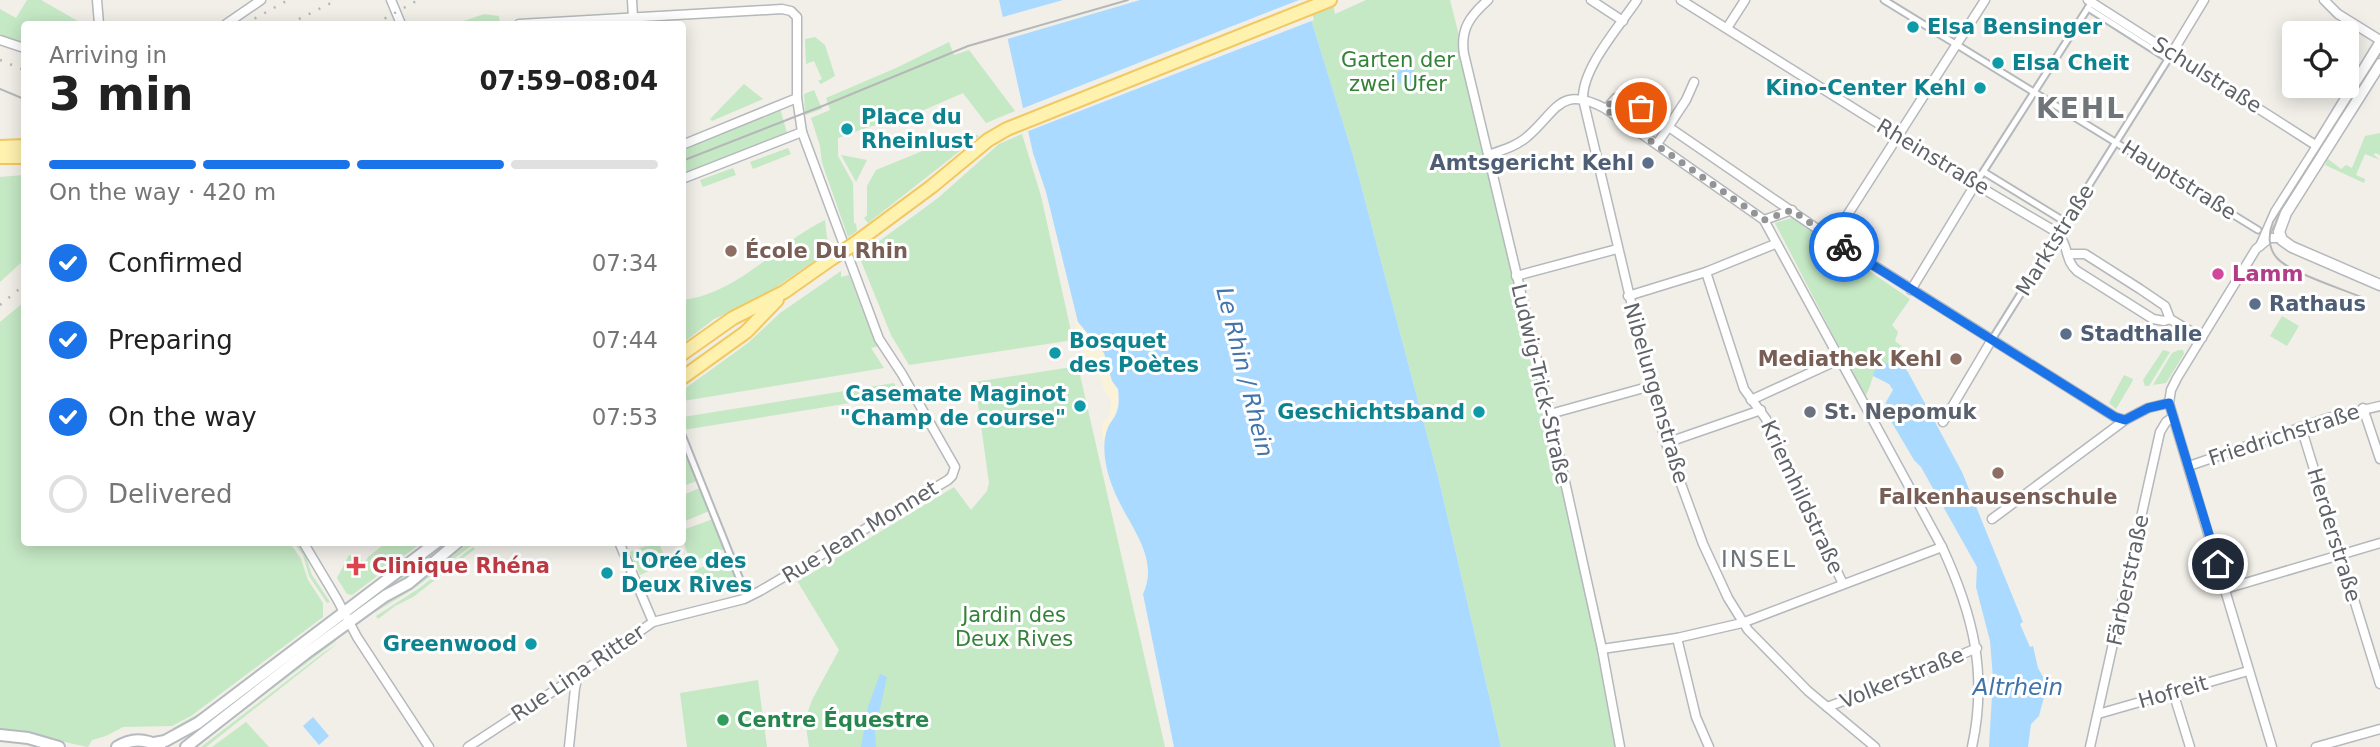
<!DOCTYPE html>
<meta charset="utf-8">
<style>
body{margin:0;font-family:"DejaVu Sans",sans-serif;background:#f6f6f6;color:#222;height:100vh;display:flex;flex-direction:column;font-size:26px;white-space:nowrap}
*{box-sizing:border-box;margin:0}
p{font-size:23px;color:#767676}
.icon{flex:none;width:38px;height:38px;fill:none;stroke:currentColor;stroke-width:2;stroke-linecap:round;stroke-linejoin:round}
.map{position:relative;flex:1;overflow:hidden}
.panel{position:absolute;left:21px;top:21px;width:665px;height:525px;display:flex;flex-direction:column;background:#fff;border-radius:7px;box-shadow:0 4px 18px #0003}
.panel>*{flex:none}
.tools{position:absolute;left:2282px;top:21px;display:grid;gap:14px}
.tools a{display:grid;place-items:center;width:77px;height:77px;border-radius:7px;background:#fff;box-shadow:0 4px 18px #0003;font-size:35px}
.pin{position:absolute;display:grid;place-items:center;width:60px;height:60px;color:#fff;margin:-30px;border:4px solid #fff;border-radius:50%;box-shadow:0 2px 7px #0007}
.courier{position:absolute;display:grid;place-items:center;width:70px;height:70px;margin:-35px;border:5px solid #1a73e8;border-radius:50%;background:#fff;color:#222;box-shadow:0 2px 9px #0007}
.overview em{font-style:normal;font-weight:800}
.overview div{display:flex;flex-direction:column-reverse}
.overview{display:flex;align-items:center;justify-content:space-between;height:119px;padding:0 28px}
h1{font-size:46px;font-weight:800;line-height:52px}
.bar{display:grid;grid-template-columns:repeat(4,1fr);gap:10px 7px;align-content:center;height:84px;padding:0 28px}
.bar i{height:9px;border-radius:5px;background:#e0e0e0}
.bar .selected{background:#1a73e8}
.bar p{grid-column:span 4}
ol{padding:0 28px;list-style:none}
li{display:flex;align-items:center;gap:21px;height:77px}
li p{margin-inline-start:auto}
li .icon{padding:7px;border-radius:50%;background:#1a73e8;color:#fff;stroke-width:4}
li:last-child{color:#767676}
li i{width:38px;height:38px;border:4px solid #e0e0e0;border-radius:50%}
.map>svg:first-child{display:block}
</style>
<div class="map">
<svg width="2380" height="747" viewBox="0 0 2380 747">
<rect width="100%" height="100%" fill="#f1efe8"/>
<!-- green -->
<g fill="#c5e8c5">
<polygon points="27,0 41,0 83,24 24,24 24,44 13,41 0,34 0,9 16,18"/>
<polygon points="1305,0 1332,0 1335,14 1366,0 1450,0 1501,201 1621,747 1501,747 1439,480 1353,155"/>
<polygon points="484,14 499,16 500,23 455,24"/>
<polygon points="815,37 825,45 835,76 821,84 818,81 822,79 814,61 806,64 805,39"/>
<polygon points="949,42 954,55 969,50 1015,111 986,123 963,93 887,126 872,126 838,138 838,156 853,183 854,224 856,223 857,231 848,237 822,163 820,146 811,118 830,110 826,98 896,68"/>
<polygon points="744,84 763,99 712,121 710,119"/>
<polygon points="814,90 822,109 805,115 804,94"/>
<polygon points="780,108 787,133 745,153 683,176 683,148"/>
<polygon points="972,133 979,136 868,223 864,218 867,215 867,186 876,170 964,134"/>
<polygon points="2380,133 2380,155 2375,153 2374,155 2380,160 2365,154 2356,175 2365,179 2364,183 2325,165 2328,159 2341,169 2346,165 2352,168 2365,136"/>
<polygon points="1022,134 1041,196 1073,340 909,365 891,335 859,256 938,198 999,144"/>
<polygon points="788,148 791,154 753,169 750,162"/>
<polygon points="841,155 867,160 856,182"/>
<polygon points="733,168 736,175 703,187 700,180"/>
<polygon points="24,175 24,260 0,282 0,177"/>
<path d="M 1792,218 L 1910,299 L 1892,325 L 1898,332 L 1895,341 L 1905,349 L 1915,363 L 1905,368 L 1901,365 L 1874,372 C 1873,377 1868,393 1865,397 L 1775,223 Z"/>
<path d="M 825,220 L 827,238 L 832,249 L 757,300 L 714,319 L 683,343 L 682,300 C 740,293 776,244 825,220 Z"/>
<polygon points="841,271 841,277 849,275 869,327 879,346 871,348 884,368 683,401 683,390 748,343 780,313"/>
<polygon points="24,302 24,542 290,543 301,559 308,580 323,603 323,617 191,716 172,726 123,727 106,736 92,740 88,747 18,732 0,731 0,322"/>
<polygon points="2282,316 2299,326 2287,346 2270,336"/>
<polygon points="2163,350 2170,352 2149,386 2145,386 2143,380"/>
<polygon points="2179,350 2183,350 2184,354 2166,383 2153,385 2172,353"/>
<polygon points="1078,366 1165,747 809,747 805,720 812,700 839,650 796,579 807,576 954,487 971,510 987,491 989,483 975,382"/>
<polygon points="2124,375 2133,379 2132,382 2116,409 2109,403"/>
<polygon points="894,383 900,395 683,430 683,417"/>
<polygon points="683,446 697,481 683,486 682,486"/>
<polygon points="700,488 709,511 683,522 683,495"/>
<polygon points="713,519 725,549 691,562 683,541 683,530"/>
<polygon points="387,542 421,543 352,595 347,594 337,578 349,555 365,562 368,557"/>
<polygon points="294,543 298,543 305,554 312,575 330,602 327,603 309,576 303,555"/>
<polygon points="469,543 475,543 412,590 370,615 389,599 410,587"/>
<polygon points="653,543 659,543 667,563 640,575 630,552"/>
<polygon points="473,547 475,549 413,597 395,606 378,619 376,616 418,589"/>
<polygon points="431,553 433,555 406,580 382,593 381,591"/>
<polygon points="728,557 742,590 736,591 734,586 703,593 694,570"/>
<polygon points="323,620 324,622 207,711 174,730 173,728 203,711"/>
<polygon points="335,640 336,641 216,731 197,747 193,747 308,657"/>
<polygon points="338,643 206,747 201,747 323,653"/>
<polygon points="758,680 767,747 687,747 680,693"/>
<polygon points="246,722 269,747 212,747"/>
</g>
<!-- sand -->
<path fill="#fbf3d9" d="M 1078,322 L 1104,353 L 1112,381 L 1118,389 C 1120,414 1109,421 1103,444 L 1102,423 L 1109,417 L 1111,401 L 1105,392 L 1098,371 L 1081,348 L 1075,323 Z"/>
<!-- water -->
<g fill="#aadaff">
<path d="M 999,0 L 1305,0 L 1353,155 L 1439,480 L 1501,747 L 1174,747 L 1143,594 C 1161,556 1126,523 1113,488 C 1106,471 1101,447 1107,430 C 1109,424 1112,421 1115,416 C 1120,407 1119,398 1118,389 L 1112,381 L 1104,353 L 1078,322 L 1046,192 L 1033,153 Z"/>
<polygon points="1407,64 1419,77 1406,89 1394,76"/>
<polygon points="1886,363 1902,365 1908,372 1962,472 2023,622 2020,624 2030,647 2033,646 2038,668 2043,677 2044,697 2039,716 2031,724 2028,747 1989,747 1993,678 1990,641 1976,587 1977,567 1921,467 1914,460 1885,411 1886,402 1893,390 1889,384 1873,376 1874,371"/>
<polygon points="880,674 887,677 875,731 876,747 861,747 868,707"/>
<polygon points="313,717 329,736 319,745 303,726"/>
</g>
<!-- pier -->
<g fill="#f1efe8">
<polygon points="1063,0 1140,0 1004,40 999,18"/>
<polygon points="1299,0 1309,0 1314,20 1026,132 1021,109"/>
</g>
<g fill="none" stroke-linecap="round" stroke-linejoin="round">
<defs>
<g id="pedestrian">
<polyline points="1884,0 2258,230"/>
<polyline points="2088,8 2168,59"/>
<polyline points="1984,172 2067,223"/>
<polyline points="1976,183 2093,0"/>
<polyline points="1991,341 2172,53"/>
<polyline points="682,435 747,597"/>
</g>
<g id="minor">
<polyline points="97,0 99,24"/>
<polyline points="391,0 401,24"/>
<polyline points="632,0 633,18"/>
<path d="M 1488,0 C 1470,16 1460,29 1464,54 L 1550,414 L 1602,649 L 1620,747"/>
<polyline points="1591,0 1623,21"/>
<path d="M 1637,0 C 1619,27 1582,68 1583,99 L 1651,386 L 1666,443 L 1703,544 L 1728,598 L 1748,630 L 1808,691 L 1875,747"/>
<path d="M 1681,0 L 1965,178 L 2053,230 C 2071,244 2063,259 2077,271 L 2153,319 L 2164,321 L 2170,319 L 2202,338"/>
<polyline points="2088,0 2320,148"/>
<polyline points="2324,0 2338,14 2380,40"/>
<polyline points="226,24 261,0"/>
<polyline points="1727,28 1745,0"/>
<polyline points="0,40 24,48"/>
<polyline points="2172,53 2204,0"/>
<polyline points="1606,109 1616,98 1625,97 1832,239 2115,417 2125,420"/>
<polyline points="1657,144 1686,100 1694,82"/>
<polyline points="682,145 797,98"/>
<path d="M 1488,155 C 1503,150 1517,146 1528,136 C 1557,111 1560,84 1606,109 L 1764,220 L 1942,547 C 1973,614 1988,673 1972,747"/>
<polyline points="682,179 802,132"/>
<polyline points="1764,220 1792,210"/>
<polyline points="1832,239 1985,0"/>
<polyline points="2260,246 2275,212 2317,146"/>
<polyline points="2068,254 2085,254 2140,289 2165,306 2170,319"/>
<polyline points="1706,272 1744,389 1766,419 1843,584"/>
<polyline points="1516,276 1617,249"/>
<polyline points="1911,290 1976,183"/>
<polyline points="1628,296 1706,272 1775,244"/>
<polyline points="1751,400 1838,360"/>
<polyline points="2363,408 2380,459"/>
<polyline points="1550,414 1651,386"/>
<polyline points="1943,422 1991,341"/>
<polyline points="2301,427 2380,684"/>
<polyline points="1666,443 1761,410"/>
<polyline points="2189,466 2328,418 2380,406"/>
<polyline points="1992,519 2125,420 2148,408 2169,403"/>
<polyline points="303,542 337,599 357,637 429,747"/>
<polyline points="619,542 653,622"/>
<polyline points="2225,589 2380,543"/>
<polyline points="1677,638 1696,717 1709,747"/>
<polyline points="1602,649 1677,638 1742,623 1942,547"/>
<polyline points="2173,692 2190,747"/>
<polyline points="1827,707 1901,680 1977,648"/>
<polyline points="2098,714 2248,671"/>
<polyline points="468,747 578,675 653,622 744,599 760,591 948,480 952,476 955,467 902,374 879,339 802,132 797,98 797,17 791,11 782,9 519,24"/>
<polyline points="569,747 575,688 578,675"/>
<polyline points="2090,747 2160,432 2166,422 2173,417"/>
<polyline points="2272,747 2169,403 2171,390 2177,378 2256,249 2270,238 2281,238"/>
<polyline points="2316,747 2380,729"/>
</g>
<g id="tertiary">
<polyline points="2380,64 2286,213 2279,232 2282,240 2292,247 2380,285"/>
<polyline points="2317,146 2380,43"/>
</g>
<g id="secondary">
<polyline points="0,735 28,738 59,747"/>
<polyline points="154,743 165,741 198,723 437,542"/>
<path d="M 117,747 C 131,738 145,738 160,747"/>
<polyline points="186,747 305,654 385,596 409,583 458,542"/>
</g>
<g id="primary">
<polyline points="0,147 24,146"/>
<polyline points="0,157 24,157"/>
<polyline points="854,244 931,187 988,140 1007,129 1330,0"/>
<polyline points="682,354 733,318 784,292 831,259"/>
<polyline points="682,378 746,332 777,300"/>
</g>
</defs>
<!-- pedestrian casing -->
<use href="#pedestrian" stroke="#b5b8bc" stroke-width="9"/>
<!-- minor casing -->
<use href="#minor" stroke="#b5b8bc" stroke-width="11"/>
<!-- tertiary casing -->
<use href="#tertiary" stroke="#b5b8bc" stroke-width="13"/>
<!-- secondary casing -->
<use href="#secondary" stroke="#b6babf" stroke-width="14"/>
<!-- primary casing -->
<use href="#primary" stroke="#f2c960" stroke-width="16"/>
<!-- pedestrian -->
<use href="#pedestrian" stroke="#fff" stroke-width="5"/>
<!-- minor -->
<use href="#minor" stroke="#fff" stroke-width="8"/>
<!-- tertiary -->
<use href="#tertiary" stroke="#fff" stroke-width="10"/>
<!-- secondary -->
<use href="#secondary" stroke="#fff" stroke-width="10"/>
<!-- primary -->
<use href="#primary" stroke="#fff2af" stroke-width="12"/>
<!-- tram -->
<g stroke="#b6b7b8" stroke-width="2">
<polyline points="0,89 24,99"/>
<polyline points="682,161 825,105 968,46 1128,0"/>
<path d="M 2361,297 C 2342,289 2289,272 2277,258 C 2268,248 2268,234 2273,222 L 2380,54"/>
</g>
<!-- rail -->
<g stroke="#b6b7b8" stroke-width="2.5" stroke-dasharray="2 9" stroke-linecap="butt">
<polyline points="245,24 288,0"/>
<polyline points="289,24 337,0"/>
<polyline points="375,24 418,0"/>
<polyline points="0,60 24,70"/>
<polyline points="0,305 24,285"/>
</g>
<defs>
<polyline id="primary-bridge" points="831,259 854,244"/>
</defs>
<!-- primary-bridge casing -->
<use href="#primary-bridge" stroke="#f2c960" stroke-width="16" stroke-linecap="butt"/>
<!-- primary-bridge -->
<use href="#primary-bridge" stroke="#fff2af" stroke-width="12"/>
</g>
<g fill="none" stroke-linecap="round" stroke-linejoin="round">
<!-- done -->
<polyline stroke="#929495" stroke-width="7" stroke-dasharray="0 12.6" points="1641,108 1620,96 1616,97 1605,109 1764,220 1792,210 1844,247"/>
<!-- route -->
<polyline stroke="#1a73e8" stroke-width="9" points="1844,247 2115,417 2125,420 2148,408 2169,403 2218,564"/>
</g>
<!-- markers -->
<g fill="#0f9aa8" stroke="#fff" stroke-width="2.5">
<circle cx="1913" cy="27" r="7"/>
<circle cx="1998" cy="63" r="7"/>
<circle cx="1980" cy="88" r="7"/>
<circle cx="847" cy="129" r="7"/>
<circle cx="1055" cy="353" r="7"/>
<circle cx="1080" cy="406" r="7"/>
<circle cx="1479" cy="412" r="7"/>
<circle cx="607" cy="573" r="7"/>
<circle cx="531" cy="644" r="7"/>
</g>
<g fill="#5c6f8a" stroke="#fff" stroke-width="2.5">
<circle cx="1648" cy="163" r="7"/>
<circle cx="2255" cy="304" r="7"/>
<circle cx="2066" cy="334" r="7"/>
</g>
<g fill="#8d6e63" stroke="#fff" stroke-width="2.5">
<circle cx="731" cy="251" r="7"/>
<circle cx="1956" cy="359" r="7"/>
<circle cx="1998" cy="473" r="7"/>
</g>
<circle fill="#d1479c" stroke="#fff" stroke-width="2.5" cx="2218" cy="274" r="7"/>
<circle fill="#6b7280" stroke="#fff" stroke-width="2.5" cx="1810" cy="412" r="7"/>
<path fill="#e0444e" stroke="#fff" stroke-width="2.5" d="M352.5 555.5h7v7h7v7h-7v7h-7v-7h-7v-7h7z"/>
<circle fill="#2e9e5b" stroke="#fff" stroke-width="2.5" cx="723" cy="720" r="7"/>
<g text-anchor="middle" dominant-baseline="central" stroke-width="6" stroke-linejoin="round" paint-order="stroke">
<!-- culture labels -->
<g font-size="21" font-weight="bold" fill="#0d838f" stroke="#fff" text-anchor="start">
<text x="1927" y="27">Elsa Bensinger</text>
<text x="2012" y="63">Elsa Cheit</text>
<text x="1966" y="88" text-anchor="end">Kino-Center Kehl</text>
<text x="861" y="117">Place du<tspan x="861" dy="24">Rheinlust</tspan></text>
<text x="1069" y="341">Bosquet<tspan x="1069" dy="24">des Poètes</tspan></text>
<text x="1066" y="394" text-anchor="end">Casemate Maginot<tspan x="1066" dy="24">"Champ de course"</tspan></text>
<text x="1465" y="412" text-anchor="end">Geschichtsband</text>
<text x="621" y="561">L'Orée des<tspan x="621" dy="24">Deux Rives</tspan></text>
<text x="517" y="644" text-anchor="end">Greenwood</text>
</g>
<!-- park labels -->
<g font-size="21" fill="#348238" stroke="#fff">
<text x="1398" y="60">Garten der<tspan x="1398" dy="24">zwei Ufer</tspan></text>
<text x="1014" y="615">Jardin des<tspan x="1014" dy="24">Deux Rives</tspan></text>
</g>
<!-- street labels -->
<g font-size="21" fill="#5f6368" stroke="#fff">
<text transform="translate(2207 75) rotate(32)">Schulstraße</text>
<text transform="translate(1933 157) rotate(31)">Rheinstraße</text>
<text transform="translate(2179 180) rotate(32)">Hauptstraße</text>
<text transform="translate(2055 240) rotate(-58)">Marktstraße</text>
<text transform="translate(1541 384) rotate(77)">Ludwig-Trick-Straße</text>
<text transform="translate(1656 393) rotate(74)">Nibelungenstraße</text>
<text transform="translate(2284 435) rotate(-18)">Friedrichstraße</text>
<text transform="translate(1802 497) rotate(65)">Kriemhildstraße</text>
<text transform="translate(860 532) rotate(-31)">Rue Jean Monnet</text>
<text transform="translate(2334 535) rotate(73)">Herderstraße</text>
<text transform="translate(2128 580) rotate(-78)">Färberstraße</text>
<text transform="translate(578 673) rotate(-34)">Rue Lina Ritter</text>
<text transform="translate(1902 678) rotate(-22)">Volkerstraße</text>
<text transform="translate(2173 692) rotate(-16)">Hofreit</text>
</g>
<!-- service labels -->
<g font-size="21" font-weight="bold" fill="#4e5e75" stroke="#fff" text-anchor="start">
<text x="1634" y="163" text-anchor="end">Amtsgericht Kehl</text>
<text x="2269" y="304">Rathaus</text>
<text x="2080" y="334">Stadthalle</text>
</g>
<!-- education labels -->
<g font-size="21" font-weight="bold" fill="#785e54" stroke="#fff" text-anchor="start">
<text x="745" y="251">École Du Rhin</text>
<text x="1942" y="359" text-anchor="end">Mediathek Kehl</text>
<text x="1998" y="497" text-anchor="middle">Falkenhausenschule</text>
</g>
<!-- hotel labels -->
<g font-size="21" font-weight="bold" fill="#b23c85" stroke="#fff" text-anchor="start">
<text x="2232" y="274">Lamm</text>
</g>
<!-- worship labels -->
<g font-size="21" font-weight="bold" fill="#5b616d" stroke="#fff" text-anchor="start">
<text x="1824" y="412">St. Nepomuk</text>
</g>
<!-- health labels -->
<g font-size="21" font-weight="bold" fill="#be3a42" stroke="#fff" text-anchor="start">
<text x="372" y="566">Clinique Rhéna</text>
</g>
<!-- leisure labels -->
<g font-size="21" font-weight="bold" fill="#27864d" stroke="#fff" text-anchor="start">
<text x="737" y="720">Centre Équestre</text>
</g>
<!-- water labels -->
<g font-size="23" font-style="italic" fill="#4174aa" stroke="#fff">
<text transform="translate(1245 372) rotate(76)">Le Rhin / Rhein</text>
<text x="2018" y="687">Altrhein</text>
</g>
<!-- neighbourhood labels -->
<g font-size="23" letter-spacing="2" fill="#70757a" stroke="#fff">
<text x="1759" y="559">INSEL</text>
</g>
<!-- district labels -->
<g font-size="28" font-weight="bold" letter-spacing="2" fill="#70757a" stroke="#fff">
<text x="2081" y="108">KEHL</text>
</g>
</g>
</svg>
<div class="tools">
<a><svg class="icon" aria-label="locate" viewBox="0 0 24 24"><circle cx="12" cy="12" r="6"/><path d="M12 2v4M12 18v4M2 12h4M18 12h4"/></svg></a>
</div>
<div class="pin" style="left:1641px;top:108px;background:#ea580c"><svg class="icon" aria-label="bag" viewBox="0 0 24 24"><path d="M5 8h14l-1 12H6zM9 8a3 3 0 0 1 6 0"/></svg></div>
<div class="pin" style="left:2218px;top:564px;background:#1f2937"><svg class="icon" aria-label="home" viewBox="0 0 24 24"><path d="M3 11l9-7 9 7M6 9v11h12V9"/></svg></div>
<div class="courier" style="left:1844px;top:247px"><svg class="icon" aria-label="bike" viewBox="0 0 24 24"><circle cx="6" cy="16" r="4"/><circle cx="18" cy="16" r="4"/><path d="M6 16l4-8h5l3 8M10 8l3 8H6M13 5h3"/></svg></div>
<section class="panel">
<div class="overview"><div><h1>3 min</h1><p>Arriving in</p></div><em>07:59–08:04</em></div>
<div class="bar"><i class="selected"></i><i class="selected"></i><i class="selected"></i><i></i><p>On the way · 420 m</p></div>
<ol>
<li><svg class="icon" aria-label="check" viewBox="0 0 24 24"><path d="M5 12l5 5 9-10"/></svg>Confirmed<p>07:34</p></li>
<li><svg class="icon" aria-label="check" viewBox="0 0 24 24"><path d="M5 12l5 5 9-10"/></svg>Preparing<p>07:44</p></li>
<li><svg class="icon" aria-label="check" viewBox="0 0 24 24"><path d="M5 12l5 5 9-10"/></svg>On the way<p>07:53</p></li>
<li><i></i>Delivered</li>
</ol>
</section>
</div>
